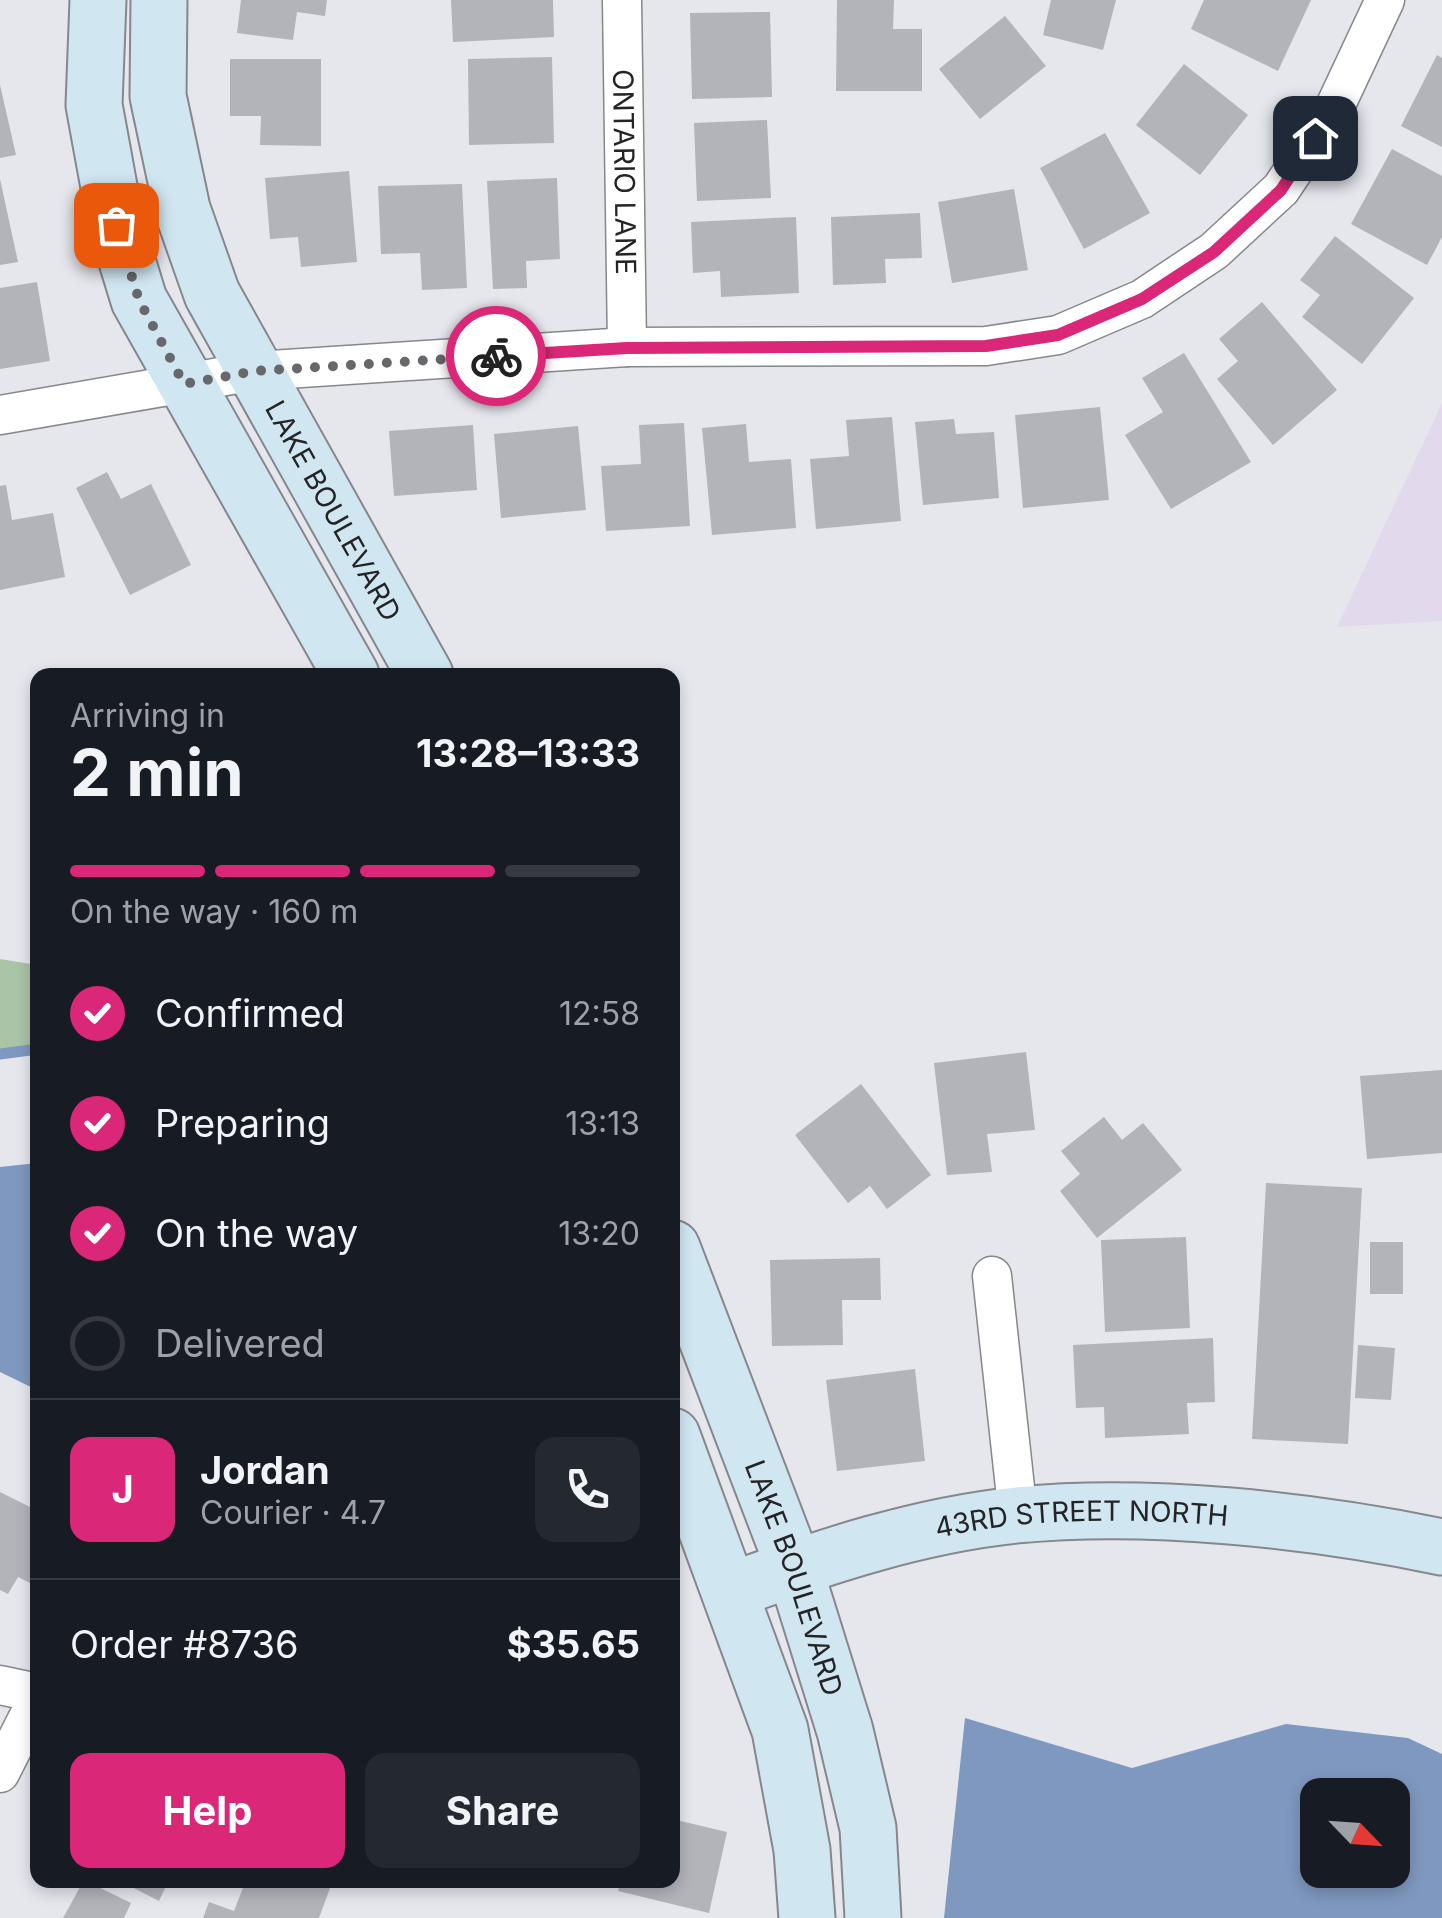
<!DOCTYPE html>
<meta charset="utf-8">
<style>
body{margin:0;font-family:Inter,sans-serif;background:#242831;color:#f1f3f6;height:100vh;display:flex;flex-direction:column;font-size:38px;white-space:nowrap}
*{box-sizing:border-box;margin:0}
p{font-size:32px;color:#9ea1a6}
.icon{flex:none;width:55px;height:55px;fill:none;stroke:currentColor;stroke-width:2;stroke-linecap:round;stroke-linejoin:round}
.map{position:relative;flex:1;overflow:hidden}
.details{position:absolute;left:30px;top:668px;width:650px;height:1220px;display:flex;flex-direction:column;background:#171b24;border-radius:20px;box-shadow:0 5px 15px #0003}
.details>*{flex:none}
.needle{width:65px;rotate:115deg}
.tools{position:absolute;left:1300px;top:1778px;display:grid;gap:20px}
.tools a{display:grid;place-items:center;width:110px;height:110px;border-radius:20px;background:#171b24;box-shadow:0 5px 15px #0003;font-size:50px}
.pin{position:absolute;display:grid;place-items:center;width:85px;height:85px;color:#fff;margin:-42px;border-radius:20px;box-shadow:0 5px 15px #0006}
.courier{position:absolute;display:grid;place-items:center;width:100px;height:100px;margin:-50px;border:8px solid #db2777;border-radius:50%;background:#fff;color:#222;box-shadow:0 2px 12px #0007}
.headline em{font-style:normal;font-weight:700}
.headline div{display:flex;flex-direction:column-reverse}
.headline{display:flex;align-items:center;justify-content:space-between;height:170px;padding:0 40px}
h1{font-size:65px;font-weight:700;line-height:75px}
.bar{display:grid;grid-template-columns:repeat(4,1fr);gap:15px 10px;align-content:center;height:120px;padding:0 40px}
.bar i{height:12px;border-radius:8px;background:#363941}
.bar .active{background:#db2777}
.bar p{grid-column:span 4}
.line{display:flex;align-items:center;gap:25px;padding:0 40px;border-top:2px solid #363941}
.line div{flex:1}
.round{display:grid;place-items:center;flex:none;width:105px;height:105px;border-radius:20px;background:#242831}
ol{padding:0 40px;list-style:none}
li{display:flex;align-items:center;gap:30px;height:110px}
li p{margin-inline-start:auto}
li .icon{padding:10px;border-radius:50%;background:#db2777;color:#fff;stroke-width:4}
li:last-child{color:#9ea1a6}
li i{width:55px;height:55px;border:5px solid #363941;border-radius:50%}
.action{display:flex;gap:20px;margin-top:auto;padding:20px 40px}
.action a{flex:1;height:115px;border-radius:20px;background:#db2777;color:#fff;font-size:40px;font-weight:700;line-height:115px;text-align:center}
.action a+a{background:#242831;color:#f1f3f6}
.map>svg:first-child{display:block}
</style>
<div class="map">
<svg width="1442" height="1918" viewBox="0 0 1442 1918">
<rect width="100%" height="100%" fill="#e6e7ed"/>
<!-- industrial -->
<polygon fill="#e3d9ed" points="1442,403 1442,621 1337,627"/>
<!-- green -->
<polygon fill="#aac4a7" points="0,959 37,965 37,1054 0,1058"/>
<!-- water -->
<g fill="#7f98bf" fill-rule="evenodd">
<polygon points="37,1163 38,1163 37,1390 0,1372 0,1167"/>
<path d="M 965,1718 L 1132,1768 L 1286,1724 L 1408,1738 L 1442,1754 L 1442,1918 L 944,1918 ZM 1318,1795 L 1392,1795 L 1392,1870 L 1318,1870 Z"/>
</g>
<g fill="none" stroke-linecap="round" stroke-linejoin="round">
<!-- stream -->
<polyline stroke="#7f98bf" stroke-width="11" points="0,1054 38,1049"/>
</g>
<!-- building -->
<g fill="#b3b4ba">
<polygon points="241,0 327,0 325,16 297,12 293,40 237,33"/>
<polygon points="451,0 553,0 554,37 453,42"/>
<polygon points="837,0 894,0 893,29 922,29 922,91 836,91"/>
<polygon points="1051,0 1116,0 1103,50 1043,35"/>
<polygon points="1204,0 1311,0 1278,71 1191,29"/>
<polygon points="770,12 772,97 692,99 690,13"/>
<polygon points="1005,16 1046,66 980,119 939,69"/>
<polygon points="1437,55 1442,58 1442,147 1401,126"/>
<polygon points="552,57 554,143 469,145 468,59"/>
<polygon points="230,59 321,59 321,146 260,145 261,116 230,116"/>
<polygon points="1184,64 1248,115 1200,175 1136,125"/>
<polygon points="0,85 16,155 0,158"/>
<polygon points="767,120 771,198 697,201 694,123"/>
<polygon points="1105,133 1150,213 1084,249 1040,168"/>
<polygon points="1392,149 1442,176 1442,237 1427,265 1351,224"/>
<polygon points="349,171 357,262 301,267 298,237 270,239 265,178"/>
<polygon points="557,178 560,259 526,261 527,288 493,289 487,181"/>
<polygon points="0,179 18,262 0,265"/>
<polygon points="462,184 467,288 422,290 420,253 381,254 378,186"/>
<polygon points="1014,189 1028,270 952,283 938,202"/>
<polygon points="920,213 922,258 885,259 886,283 833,285 831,217"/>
<polygon points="796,217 799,293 721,297 720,271 693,273 691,222"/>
<polygon points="1335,236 1414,298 1362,364 1302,317 1320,295 1300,280"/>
<polygon points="37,282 50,361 0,369 0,288"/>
<polygon points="1262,302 1337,390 1273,445 1217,379 1238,361 1219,339"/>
<polygon points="1184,353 1251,462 1171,509 1125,435 1163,412 1142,378"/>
<polygon points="1100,407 1109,500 1023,508 1015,415"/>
<polygon points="892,417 901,521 816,529 810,459 849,456 846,420"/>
<polygon points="954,419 956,434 994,432 999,498 923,505 915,422"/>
<polygon points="684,423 690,526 606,531 601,466 641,464 639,425"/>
<polygon points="746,424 749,462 791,459 796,528 712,535 702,428"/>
<polygon points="473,425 477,490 394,496 389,431"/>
<polygon points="578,426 586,510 501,518 494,434"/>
<polygon points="107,472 121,499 151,484 191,565 130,595 76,488"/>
<polygon points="6,485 12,520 53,513 65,577 0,590 0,486"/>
<polygon points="1026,1052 1035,1130 987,1134 992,1172 947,1175 934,1063"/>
<polygon points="1442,1070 1442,1153 1367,1159 1360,1076"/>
<polygon points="861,1084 931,1175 887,1209 870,1186 848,1203 795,1135"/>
<polygon points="1104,1117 1122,1140 1143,1123 1182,1170 1097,1238 1060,1191 1080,1174 1061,1151"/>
<polygon points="1266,1183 1362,1188 1348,1444 1252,1439"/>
<polygon points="1186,1237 1190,1328 1105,1332 1101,1240"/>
<rect x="1370" y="1242" width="33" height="52"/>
<polygon points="880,1258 881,1300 842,1300 843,1345 772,1346 770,1260"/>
<polygon points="1213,1338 1215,1402 1187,1403 1189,1434 1105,1438 1104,1407 1076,1408 1073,1345"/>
<polygon points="1358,1345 1395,1348 1391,1400 1355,1398"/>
<polygon points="915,1369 925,1461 837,1471 826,1380"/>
<polygon points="0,1492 38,1511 38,1587 18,1577 8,1594 0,1590"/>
<polygon points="672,1819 727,1832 709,1913 618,1891 621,1880 672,1880"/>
<polygon points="84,1880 131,1903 124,1918 63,1918"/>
<polygon points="118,1880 169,1880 159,1901"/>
<polygon points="246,1880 333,1880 319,1918 203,1918 209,1902 234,1911"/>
</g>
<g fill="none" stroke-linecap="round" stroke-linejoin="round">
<defs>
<g id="street">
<path id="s1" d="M 622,0 L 627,347"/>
<polyline points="0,415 255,371 627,347 986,346 1058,335 1142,299 1214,251 1281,189 1332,113 1385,0"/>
<polyline points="992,1276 1018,1515"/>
<polyline points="0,1685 38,1693"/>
<polyline points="0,1773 38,1698"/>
</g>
<g id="secondary">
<polyline points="98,0 94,105 116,225 139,300 351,675"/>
<path id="s2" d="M 159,0 L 158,96 L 182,209 L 212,294 L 425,675"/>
<path id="s3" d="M 672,1248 L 794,1567 L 845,1731 L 868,1828 L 873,1918"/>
<polyline points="672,1436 780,1730 802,1850 807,1918"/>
<path id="s4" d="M 730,1591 C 823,1557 919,1525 1017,1515 C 1149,1502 1312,1520 1442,1547"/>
</g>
</defs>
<!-- street casing -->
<use href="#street" stroke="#86878c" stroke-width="41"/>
<!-- secondary casing -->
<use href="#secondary" stroke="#86878c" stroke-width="59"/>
<!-- street -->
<use href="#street" stroke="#fff" stroke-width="38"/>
<!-- secondary -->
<use href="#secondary" stroke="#d0e7f2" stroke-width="55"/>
</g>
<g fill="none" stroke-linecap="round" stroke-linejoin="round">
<!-- done -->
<polyline stroke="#68686c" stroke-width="10" stroke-dasharray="0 18" points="116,225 139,300 184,384 255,371 496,356"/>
<!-- route -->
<polyline stroke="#db2777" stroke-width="12" points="496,356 627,348 986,346 1058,335 1142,299 1214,252 1281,190 1315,138"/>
</g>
<g text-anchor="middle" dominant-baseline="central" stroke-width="8" stroke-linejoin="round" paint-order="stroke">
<!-- street labels -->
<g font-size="28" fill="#242426" stroke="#fff">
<text stroke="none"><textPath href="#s1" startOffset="172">ONTARIO LANE</textPath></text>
<text stroke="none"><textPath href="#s2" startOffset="550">LAKE BOULEVARD</textPath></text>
<text stroke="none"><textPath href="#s4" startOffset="362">43RD STREET NORTH</textPath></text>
<text stroke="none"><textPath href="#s3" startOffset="352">LAKE BOULEVARD</textPath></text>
</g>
</g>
</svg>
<div class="tools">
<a><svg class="needle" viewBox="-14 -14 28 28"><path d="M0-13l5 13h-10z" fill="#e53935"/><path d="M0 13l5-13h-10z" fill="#9ea1a6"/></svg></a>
</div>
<div class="pin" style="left:116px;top:225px;background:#ea580c"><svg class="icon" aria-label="bag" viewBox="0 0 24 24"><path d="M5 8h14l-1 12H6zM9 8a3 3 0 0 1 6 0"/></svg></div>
<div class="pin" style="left:1315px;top:138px;background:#1f2937"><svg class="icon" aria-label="home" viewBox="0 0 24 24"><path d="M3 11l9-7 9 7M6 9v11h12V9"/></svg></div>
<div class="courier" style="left:496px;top:356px"><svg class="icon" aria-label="bike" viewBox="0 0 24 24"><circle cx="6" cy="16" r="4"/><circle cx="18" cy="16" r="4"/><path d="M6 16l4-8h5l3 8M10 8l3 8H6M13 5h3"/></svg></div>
<section class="details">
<div class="headline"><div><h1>2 min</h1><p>Arriving in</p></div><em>13:28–13:33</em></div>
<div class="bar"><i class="active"></i><i class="active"></i><i class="active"></i><i></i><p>On the way · 160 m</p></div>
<ol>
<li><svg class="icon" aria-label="check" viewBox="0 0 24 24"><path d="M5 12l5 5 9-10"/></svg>Confirmed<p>12:58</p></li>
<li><svg class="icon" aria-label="check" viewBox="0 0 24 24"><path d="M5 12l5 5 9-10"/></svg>Preparing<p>13:13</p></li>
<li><svg class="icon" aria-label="check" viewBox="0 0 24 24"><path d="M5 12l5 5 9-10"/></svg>On the way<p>13:20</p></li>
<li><i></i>Delivered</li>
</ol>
<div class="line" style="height:180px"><b class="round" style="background:#db2777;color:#fff">J</b><div><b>Jordan</b><p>Courier · 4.7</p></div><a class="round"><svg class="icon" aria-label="phone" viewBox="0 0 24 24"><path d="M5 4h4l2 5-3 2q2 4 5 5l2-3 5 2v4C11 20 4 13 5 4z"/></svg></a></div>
<div class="line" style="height:130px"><div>Order #8736</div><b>$35.65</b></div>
<div class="action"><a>Help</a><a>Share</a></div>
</section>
</div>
